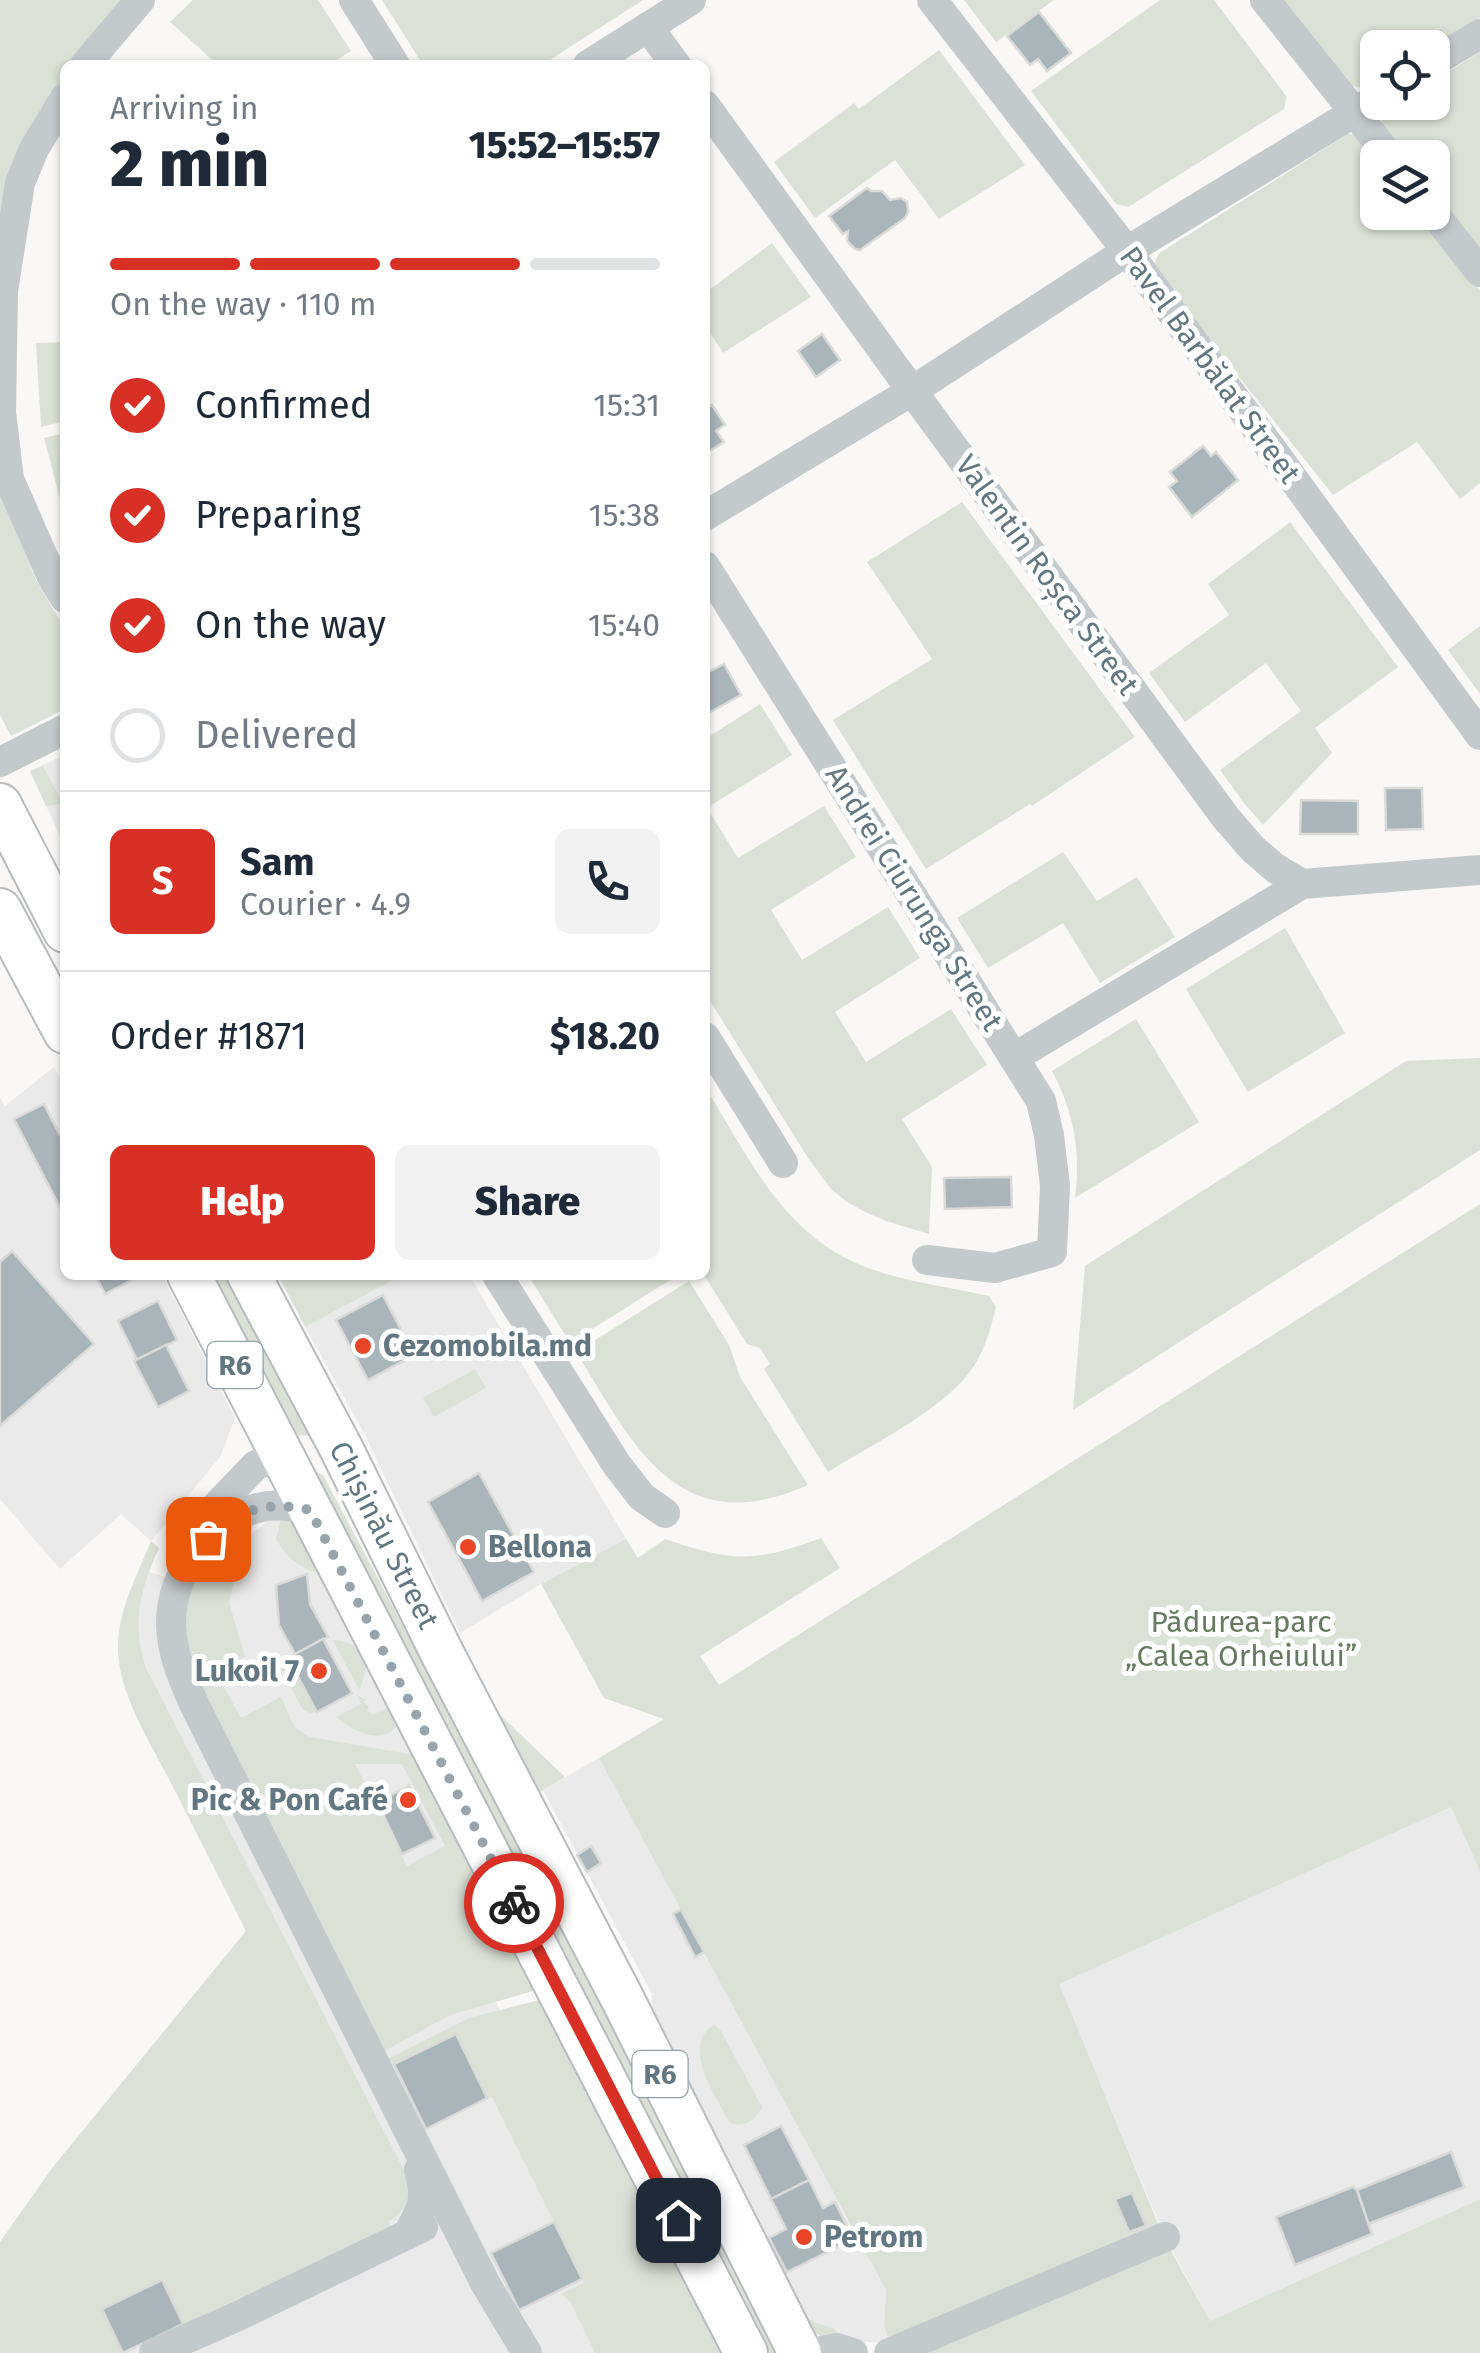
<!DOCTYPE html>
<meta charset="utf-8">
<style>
body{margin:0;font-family:"Fira Sans",sans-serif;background:#f2f2f3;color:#1f2937;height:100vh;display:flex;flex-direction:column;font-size:38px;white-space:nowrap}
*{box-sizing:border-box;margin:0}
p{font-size:32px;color:#747a83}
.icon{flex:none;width:55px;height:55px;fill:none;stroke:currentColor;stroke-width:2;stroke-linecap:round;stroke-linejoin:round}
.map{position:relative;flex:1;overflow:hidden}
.drawer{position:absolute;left:60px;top:60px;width:650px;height:1220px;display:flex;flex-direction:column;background:#fff;border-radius:15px;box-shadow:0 2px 8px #0004}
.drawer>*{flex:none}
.fabs{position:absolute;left:1360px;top:30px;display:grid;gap:20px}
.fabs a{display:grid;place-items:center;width:90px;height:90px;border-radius:15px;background:#fff;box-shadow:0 2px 8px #0004;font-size:50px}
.pin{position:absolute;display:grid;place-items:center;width:85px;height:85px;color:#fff;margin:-42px;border-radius:20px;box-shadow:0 5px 15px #0006}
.courier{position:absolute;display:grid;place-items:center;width:100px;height:100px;margin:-50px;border:8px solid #d93025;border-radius:50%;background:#fff;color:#222;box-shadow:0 2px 12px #0007}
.head em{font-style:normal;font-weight:800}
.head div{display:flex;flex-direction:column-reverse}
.head{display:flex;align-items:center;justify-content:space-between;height:170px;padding:0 50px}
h1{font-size:65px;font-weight:800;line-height:75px}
.bar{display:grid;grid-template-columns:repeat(4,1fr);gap:15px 10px;align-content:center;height:120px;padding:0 50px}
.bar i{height:12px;border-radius:8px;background:#e0e1e3}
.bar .current{background:#d93025}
.bar p{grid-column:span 4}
.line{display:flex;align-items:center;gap:25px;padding:0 50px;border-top:2px solid #e0e1e3}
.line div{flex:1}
.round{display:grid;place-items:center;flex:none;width:105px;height:105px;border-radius:15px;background:#f2f2f3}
ol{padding:0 50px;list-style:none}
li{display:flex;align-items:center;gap:30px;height:110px}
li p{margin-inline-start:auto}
li .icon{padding:10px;border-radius:50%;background:#d93025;color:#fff;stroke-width:4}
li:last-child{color:#747a83}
li i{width:55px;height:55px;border:5px solid #e0e1e3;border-radius:50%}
.primary-button{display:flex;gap:20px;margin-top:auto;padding:20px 50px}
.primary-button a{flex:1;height:115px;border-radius:15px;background:#d93025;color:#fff;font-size:40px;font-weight:800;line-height:115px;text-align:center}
.primary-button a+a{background:#f2f2f3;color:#1f2937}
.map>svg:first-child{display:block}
</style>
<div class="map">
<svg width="1480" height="2353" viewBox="0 0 1480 2353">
<rect width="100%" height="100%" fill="#f9f8f6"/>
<!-- built -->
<g fill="#e9eae9">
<polygon points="65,755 65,847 30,771"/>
<polygon points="54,1067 65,1088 65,1275 162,1275 235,1418 220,1457 151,1541 121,1514 60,1569 0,1499 0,1098 5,1106"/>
<polygon points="403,1275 469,1275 626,1539 541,1584 460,1633 364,1433 305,1327"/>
<polygon points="283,1511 289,1512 420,1756 398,1753 446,1846 425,1859 671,2353 0,2353 0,2242 53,2167 246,1931 136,1714 121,1673 118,1651 120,1626 126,1602 139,1569 220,1594 245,1538"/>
<polygon points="599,1758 886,2290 884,2326 890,2343 834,2341 812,2331 652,2026 652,1994 543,1790"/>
<polygon points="1451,1807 1480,1871 1480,2199 1210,2321 1165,2237 1058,1984"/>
</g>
<!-- green -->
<g fill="#dbe1d7" fill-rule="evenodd">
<polygon points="0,0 130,0 77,65 65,65 65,84 0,256"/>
<polygon points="193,0 318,0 351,51 328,65 218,65 170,22"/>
<polygon points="382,0 643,0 542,65 423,65"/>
<polygon points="964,0 1054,0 996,42"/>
<polygon points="1160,0 1214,0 1287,97 1284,109 1128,207 1116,204 1031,91"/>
<polygon points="1283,0 1480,0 1480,18 1431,47 1378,48 1377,79 1362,88 1347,85"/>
<polygon points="939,50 1025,165 939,219 895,160 815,218 774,162 854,103 859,109"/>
<polygon points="1480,52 1480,252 1433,192 1432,158 1405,157 1382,129 1381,113 1398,103 1432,102 1433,81"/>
<polygon points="1348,134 1359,135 1377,158 1378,212 1420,213 1480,290 1480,483 1460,499 1417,442 1333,495 1153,269 1158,254"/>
<polygon points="772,243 811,297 723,353 705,325 705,293"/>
<polygon points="65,342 65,421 41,427 36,343"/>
<polygon points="65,433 65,513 64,514 44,438"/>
<polygon points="0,492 36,580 65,629 65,709 11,736 0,715"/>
<polygon points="962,502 1135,737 1032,806 1030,804 926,869 833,720 932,659 867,562"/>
<polygon points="1290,522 1398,667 1315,728 1332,753 1263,825 1244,803 1220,770 1301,711 1266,663 1185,722 1149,673 1229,615 1208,584"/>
<polygon points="1480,626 1480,694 1448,650"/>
<polygon points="760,704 792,755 707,808 738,858 824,806 856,857 771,910 802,960 888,907 920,958 835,1012 866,1062 951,1009 987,1065 902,1119 932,1167 929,1234 886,1221 867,1213 847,1202 831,1189 808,1158 705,993 705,739"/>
<polygon points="43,766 63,804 46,806 30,771"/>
<polygon points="1063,852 1097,901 1137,877 1175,937 1100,983 1063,923 988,968 957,918"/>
<polygon points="1285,928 1345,1033 1248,1092 1186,989"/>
<path d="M 1136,1019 L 1199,1122 L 1075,1198 C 1081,1152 1074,1112 1052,1071 Z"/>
<polygon points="1480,1058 1480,1150 1073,1410 1085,1266 1406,1061"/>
<path d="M 705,1087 C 750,1159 783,1236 868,1268 C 906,1282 949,1287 989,1296 L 996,1307 C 991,1327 986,1347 974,1366 C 947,1408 871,1445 828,1472 L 764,1369 L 770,1364 L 760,1348 L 747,1344 L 704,1275 Z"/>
<path d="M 1480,1204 L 1480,1871 L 1451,1807 L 1059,1984 L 1160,2228 L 890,2343 L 884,2326 L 886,2290 L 599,1758 L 664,1719 L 604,1698 L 541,1584 L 626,1539 L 638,1558 L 665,1539 C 733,1562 754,1563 821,1538 L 840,1568 L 700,1656 L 719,1685 Z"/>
<polygon points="207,1275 231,1275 318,1437 291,1434"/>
<polygon points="278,1275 403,1275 305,1327"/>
<polygon points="528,1275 678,1275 570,1343"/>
<path d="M 689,1281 L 729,1345 L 740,1377 L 808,1485 C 677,1543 634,1445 576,1352 Z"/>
<polygon points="475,1369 486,1388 434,1417 423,1398"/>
<polygon points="310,1469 323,1475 514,1835 781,2353 770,2353 513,1854"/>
<path d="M 283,1511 L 289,1512 L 318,1567 L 313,1572 C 296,1564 285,1556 276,1539 Z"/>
<path d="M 237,1531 L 245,1538 L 229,1602 L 245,1657 L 216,1672 L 241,1718 L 281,1697 L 295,1728 L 310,1737 L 420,1756 L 544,1988 L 450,2015 L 379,2054 L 231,1763 L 179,1631 L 193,1573 L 218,1541 ZM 355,1764 L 402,1764 L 445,1846 L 407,1866 Z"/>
<path d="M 151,1541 L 159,1548 C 140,1590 131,1623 146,1668 L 412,2186 C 407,2203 404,2212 388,2222 L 392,2229 L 183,2324 L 162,2280 L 103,2308 L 122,2353 L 0,2353 L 0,2242 L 53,2167 L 246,1931 C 221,1880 195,1830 169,1779 C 149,1740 120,1696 118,1651 C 117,1612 137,1576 151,1541 Z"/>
<path d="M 333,1640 C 364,1642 372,1665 359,1690 Z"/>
<polygon points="288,1658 317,1712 310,1713 303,1710 281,1669"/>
<path d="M 357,1695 L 366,1700 L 364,1702 L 369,1707 L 367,1710 L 372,1715 L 387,1708 L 393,1711 L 398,1724 C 382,1747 353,1731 336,1717 L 361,1704 Z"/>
<polygon points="489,1711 499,1714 565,1777 533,1796"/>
<polygon points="547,1998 730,2353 595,2353 570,2301 561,2294 584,2283 492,2097 487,2098 456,2034 389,2067 386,2060 469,2018"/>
<polygon points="657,2022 809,2320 835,2329 839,2337 827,2340 812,2331"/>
<path d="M 714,2025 L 721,2031 L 762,2107 C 757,2120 743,2128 730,2123 C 716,2098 680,2045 714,2025 Z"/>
<polygon points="1480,2199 1480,2353 923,2353 1169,2247 1210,2321"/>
</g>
<!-- building -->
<g fill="#aab5b9" stroke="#dadad8" stroke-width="2.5">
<polygon points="1039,12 1071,53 1047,71 1038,59 1030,65 1007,36"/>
<polygon points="867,188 871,191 882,191 890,200 901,198 907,202 908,212 905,218 860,250 855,249 847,241 848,231 843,234 829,216"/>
<polygon points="822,334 840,360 816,377 798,351"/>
<polygon points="712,405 725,425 716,431 724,442 705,454 705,409"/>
<polygon points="1203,446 1211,456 1216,452 1238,480 1192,517 1169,487 1177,481 1170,472"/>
<polygon points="724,664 741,695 705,715 705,674"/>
<polygon points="1385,788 1422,788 1423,829 1386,830"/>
<polygon points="1301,800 1358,801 1358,834 1300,834"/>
<polygon points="44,1104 65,1145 65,1217 14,1119"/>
<polygon points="1011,1177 1012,1207 945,1209 944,1178"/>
<polygon points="12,1251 94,1344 0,1426 0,1262"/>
<polygon points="95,1275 132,1275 134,1279 105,1294"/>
<polygon points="383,1295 414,1355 368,1380 336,1320"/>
<polygon points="158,1301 177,1340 137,1360 118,1321"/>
<polygon points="166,1345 189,1391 158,1407 134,1361"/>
<polygon points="479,1473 534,1572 482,1601 428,1502"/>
<polygon points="307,1574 310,1604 328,1637 295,1654 279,1625 276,1585"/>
<polygon points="323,1639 352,1693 317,1712 288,1658"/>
<polygon points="409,1786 435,1838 402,1854 377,1802"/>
<polygon points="591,1846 601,1863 587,1872 577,1855"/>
<polygon points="681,1910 704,1952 695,1957 673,1914"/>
<polygon points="456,2034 487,2098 426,2129 394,2064"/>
<polygon points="781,2126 809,2180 771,2199 744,2145"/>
<polygon points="1451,2152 1464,2187 1368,2224 1357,2190"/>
<polygon points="809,2180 823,2208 835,2202 853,2239 787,2272 769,2238 786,2229 771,2199"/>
<polygon points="1353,2187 1357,2190 1372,2234 1295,2265 1276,2217"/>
<polygon points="1132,2193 1146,2226 1129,2232 1115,2199"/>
<polygon points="554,2222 582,2279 519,2310 491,2253"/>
<polygon points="162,2280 183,2324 123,2353 102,2309"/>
</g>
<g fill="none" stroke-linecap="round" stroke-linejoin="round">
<defs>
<g id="highway">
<polyline points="0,805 65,931"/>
<polyline points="0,910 65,1032"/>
<polyline points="189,1275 746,2353"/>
<polyline points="249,1275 342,1450 442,1653 623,2000 800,2353"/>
</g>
</defs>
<!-- highway casing -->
<use href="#highway" stroke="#b7bbbe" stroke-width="46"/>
<!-- minor -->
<g stroke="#c4c9cc" stroke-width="30">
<polyline points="354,0 395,65"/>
<polyline points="932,0 1127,251 1480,735"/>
<polyline points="1265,0 1391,158"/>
<polyline points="648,27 676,65"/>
<polyline points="1432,63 1480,34"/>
<polyline points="85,65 140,0"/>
<polyline points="588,65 691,0"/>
<polyline points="65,98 34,149 20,183 3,291 1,412 9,479 52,577 65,598"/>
<polyline points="705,105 912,391 1226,818 1253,849 1275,868 1302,884 1480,870"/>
<polyline points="1432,211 1480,272"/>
<polyline points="705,516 912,391 1127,251 1378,98"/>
<polyline points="705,566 1041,1101 1049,1135 1055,1186 1052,1252 995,1268 927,1260"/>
<polyline points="0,762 65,729"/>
<polyline points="705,1037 783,1163"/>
<polyline points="1015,1057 1302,884"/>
<polyline points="497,1275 617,1465 642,1497 665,1513"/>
<path d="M 310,1510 C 292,1506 275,1503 257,1508 C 208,1522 170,1574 171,1625 C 172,1654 183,1679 195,1706 L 485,2283 L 527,2353"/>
<polyline points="192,1534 207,1516 256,1465 281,1455"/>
<path d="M 408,2234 C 422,2208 428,2199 419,2170"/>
<polyline points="154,2353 236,2317 423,2227"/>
<polyline points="812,2353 837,2348 853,2353"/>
<polyline points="889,2353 1165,2237"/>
</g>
<!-- highway -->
<use href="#highway" stroke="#fff" stroke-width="42"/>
</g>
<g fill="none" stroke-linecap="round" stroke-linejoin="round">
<!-- done -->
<path stroke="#98a4ab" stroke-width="10" stroke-dasharray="0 18" d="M 208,1539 C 242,1508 266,1501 310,1510 L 514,1903"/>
<!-- route -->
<polyline stroke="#d93025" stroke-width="12" points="514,1903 678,2220"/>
</g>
<!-- markers -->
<g fill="#e84426" stroke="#fff" stroke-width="4">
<circle cx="363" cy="1346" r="10"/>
<circle cx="468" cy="1547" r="10"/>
<circle cx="319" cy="1671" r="10"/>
<circle cx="408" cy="1800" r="10"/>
<circle cx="804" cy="2237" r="10"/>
</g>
<g text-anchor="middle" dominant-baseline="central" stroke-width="10" stroke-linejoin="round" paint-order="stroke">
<!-- shield labels -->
<g fill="#fff" stroke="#92a0a8" stroke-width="2.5">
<rect x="207.5" y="1342" width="55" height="46" rx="8"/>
<rect x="632.5" y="2051" width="55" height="46" rx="8"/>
</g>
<g font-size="28" font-weight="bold" fill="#637782">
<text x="235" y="1365">R6</text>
<text x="660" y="2074">R6</text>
</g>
<!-- street labels -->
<g font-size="30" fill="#637782" stroke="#fff">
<text transform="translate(1210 365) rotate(54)">Pavel Barbălat Street</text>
<text transform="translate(1047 575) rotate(54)">Valentin Roșca Street</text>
<text transform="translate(914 898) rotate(58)">Andrei Ciurunga Street</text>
<text transform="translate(384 1535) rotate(63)">Chișinău Street</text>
</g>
<!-- poi labels -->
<g font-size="30" font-weight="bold" fill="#637782" stroke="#fff" text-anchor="start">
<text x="383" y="1346">Cezomobila.md</text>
<text x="488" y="1547">Bellona</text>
<text x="299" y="1671" text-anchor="end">Lukoil 7</text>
<text x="388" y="1800" text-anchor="end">Pic &amp; Pon Café</text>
<text x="824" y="2237">Petrom</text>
</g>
<!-- park labels -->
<g font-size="30" fill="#687a62" stroke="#fff">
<text x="1241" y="1622">Pădurea-parc<tspan x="1241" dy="34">„Calea Orheiului”</tspan></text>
</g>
</g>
</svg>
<div class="fabs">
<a><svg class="icon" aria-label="locate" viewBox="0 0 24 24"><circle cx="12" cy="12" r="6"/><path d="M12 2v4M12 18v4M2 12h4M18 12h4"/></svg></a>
<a><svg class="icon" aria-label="layers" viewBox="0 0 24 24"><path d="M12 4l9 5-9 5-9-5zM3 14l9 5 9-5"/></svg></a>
</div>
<div class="pin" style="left:208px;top:1539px;background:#ea580c"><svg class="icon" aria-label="bag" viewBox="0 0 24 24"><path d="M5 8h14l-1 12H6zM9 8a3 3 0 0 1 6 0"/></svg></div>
<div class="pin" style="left:678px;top:2220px;background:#1f2937"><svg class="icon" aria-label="home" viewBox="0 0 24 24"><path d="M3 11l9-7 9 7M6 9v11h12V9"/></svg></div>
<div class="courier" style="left:514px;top:1903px"><svg class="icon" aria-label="bike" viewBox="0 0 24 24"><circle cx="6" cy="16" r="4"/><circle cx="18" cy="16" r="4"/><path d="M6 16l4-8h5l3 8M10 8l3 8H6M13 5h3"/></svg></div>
<section class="drawer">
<div class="head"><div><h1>2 min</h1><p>Arriving in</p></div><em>15:52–15:57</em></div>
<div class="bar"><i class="current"></i><i class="current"></i><i class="current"></i><i></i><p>On the way · 110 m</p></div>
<ol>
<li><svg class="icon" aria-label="check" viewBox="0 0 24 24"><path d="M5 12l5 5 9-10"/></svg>Confirmed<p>15:31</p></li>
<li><svg class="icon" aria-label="check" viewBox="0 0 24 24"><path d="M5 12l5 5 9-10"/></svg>Preparing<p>15:38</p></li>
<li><svg class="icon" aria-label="check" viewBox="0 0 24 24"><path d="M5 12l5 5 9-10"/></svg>On the way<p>15:40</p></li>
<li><i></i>Delivered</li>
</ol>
<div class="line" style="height:180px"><b class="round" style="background:#d93025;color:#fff">S</b><div><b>Sam</b><p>Courier · 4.9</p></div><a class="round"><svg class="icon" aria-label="phone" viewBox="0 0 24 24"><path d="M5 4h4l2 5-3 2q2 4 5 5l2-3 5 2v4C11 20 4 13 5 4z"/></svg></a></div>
<div class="line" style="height:130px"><div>Order #1871</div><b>$18.20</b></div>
<div class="primary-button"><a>Help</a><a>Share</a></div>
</section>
</div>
